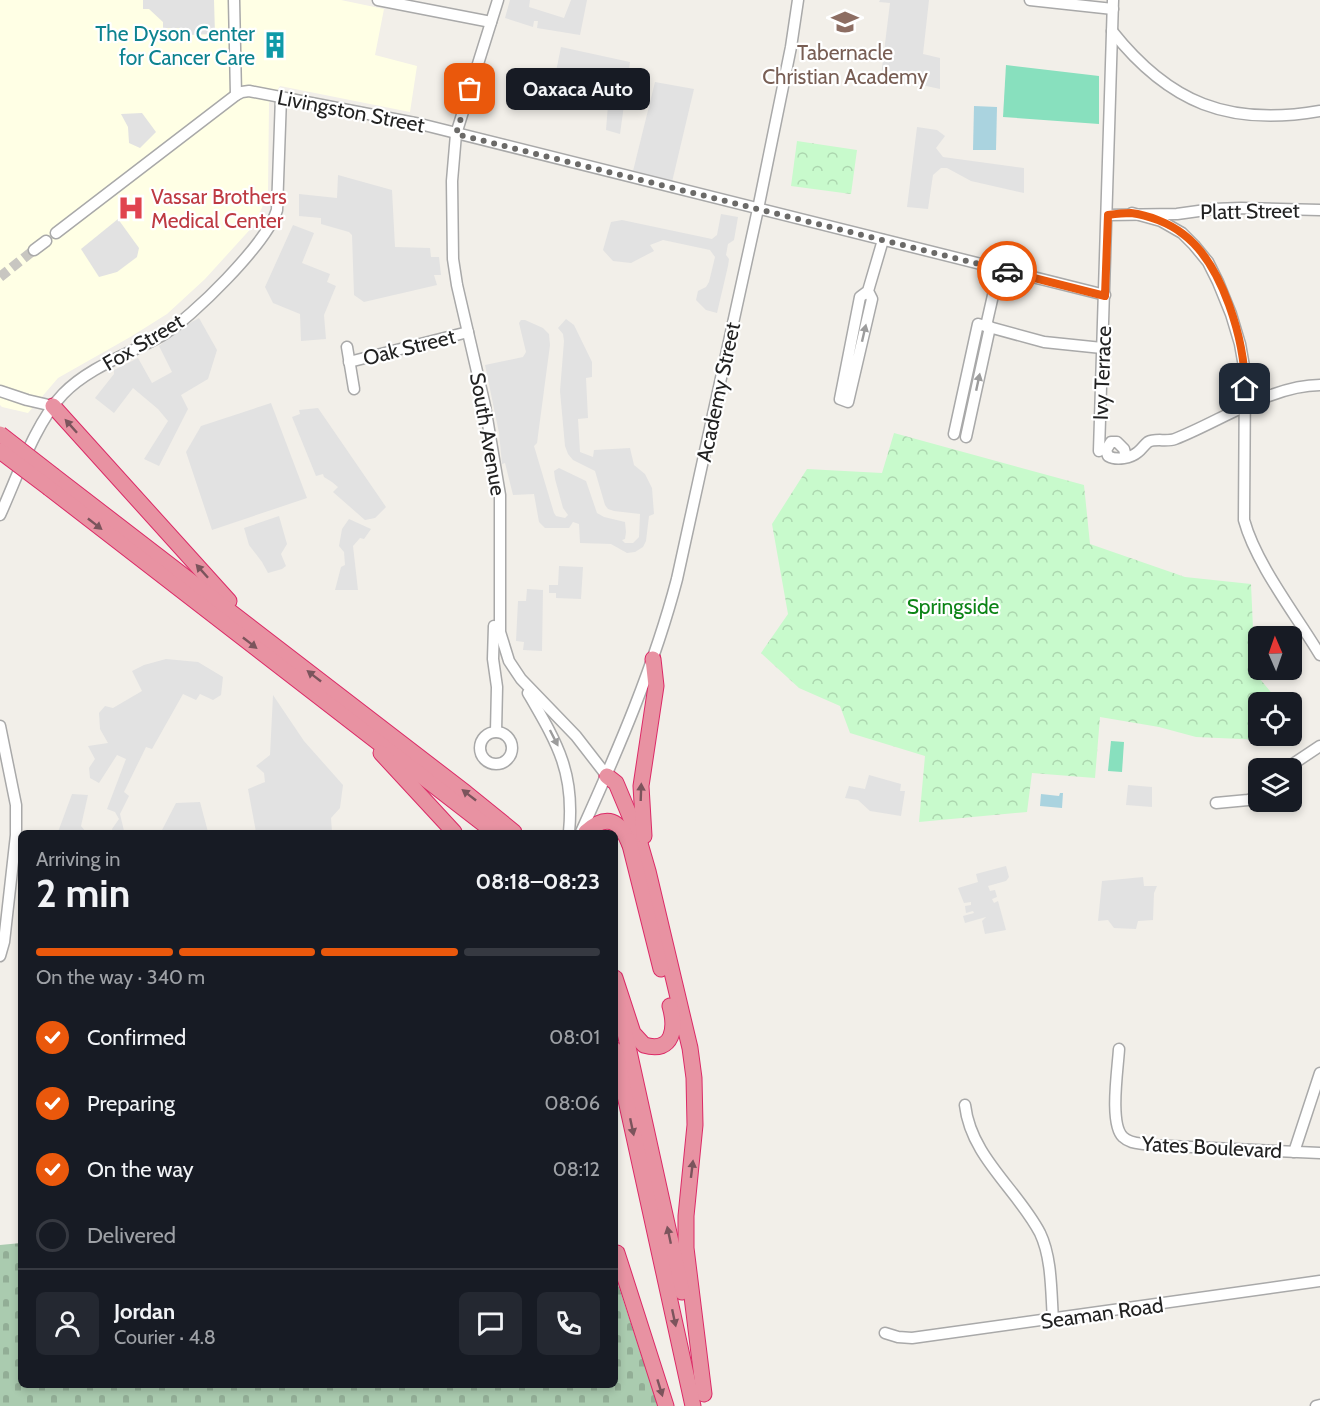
<!DOCTYPE html>
<meta charset="utf-8">
<style>
body{margin:0;font-family:Cabin,sans-serif;background:#242831;color:#f1f3f6;height:100vh;display:flex;flex-direction:column;font-size:22px;white-space:nowrap}
*{box-sizing:border-box;margin:0}
p{font-size:20px;color:#9ea1a6}
.icon{flex:none;width:33px;height:33px;fill:none;stroke:currentColor;stroke-width:2;stroke-linecap:round;stroke-linejoin:round}
.map{position:relative;flex:1;overflow:hidden}
.panel{position:absolute;left:18px;top:830px;width:600px;height:558px;display:flex;flex-direction:column;background:#171b24;border-radius:9px;box-shadow:0 3px 9px #0003}
.panel>*{flex:none}
.needle{width:39px;rotate:358deg}
.buttons{position:absolute;left:1248px;top:626px;display:grid;gap:12px}
.buttons a{display:grid;place-items:center;width:54px;height:54px;border-radius:9px;background:#171b24;box-shadow:0 3px 9px #0003;font-size:30px}
.pin{position:absolute;display:grid;place-items:center;width:51px;height:51px;color:#fff;margin:-26px;border-radius:12px;box-shadow:0 3px 9px #0006}
.courier{position:absolute;display:grid;place-items:center;width:60px;height:60px;margin:-30px;border:4px solid #ea580c;border-radius:50%;background:#fff;color:#222;box-shadow:0 2px 8px #0007}
.bubble{position:absolute;height:42px;border-radius:9px;background:#171b24;box-shadow:0 3px 9px #0003;font-size:20px;font-weight:800;line-height:42px;text-align:center}
.headline em{font-style:normal;font-weight:800}
.headline div{display:flex;flex-direction:column-reverse}
.headline{display:flex;align-items:center;justify-content:space-between;height:102px;padding:0 18px}
h1{font-size:39px;font-weight:800;line-height:45px}
.bar{display:grid;grid-template-columns:repeat(4,1fr);gap:9px 6px;align-content:center;height:72px;padding:0 18px}
.bar i{height:8px;border-radius:4px;background:#363941}
.bar .current{background:#ea580c}
.bar p{grid-column:span 4}
.line{display:flex;align-items:center;gap:15px;padding:0 18px;border-top:2px solid #363941}
.line div{flex:1}
.round{display:grid;place-items:center;flex:none;width:63px;height:63px;border-radius:9px;background:#242831}
ol{padding:0 18px;list-style:none}
li{display:flex;align-items:center;gap:18px;height:66px}
li p{margin-inline-start:auto}
li .icon{padding:6px;border-radius:50%;background:#ea580c;color:#fff;stroke-width:4}
li:last-child{color:#9ea1a6}
li i{width:33px;height:33px;border:3px solid #363941;border-radius:50%}
.map>svg:first-child{display:block}
</style>
<div class="map">
<svg width="1320" height="1406" viewBox="0 0 1320 1406">
<defs>
<pattern id="cemetery-stones" width="16" height="16" patternUnits="userSpaceOnUse" patternTransform="scale(1.5)"><rect width="16" height="16" fill="#aacbaf"/><path d="M2 7V4a2 2 0 0 1 4 0v3zM10 15v-3a2 2 0 0 1 4 0v3z" fill="#92ae96"/></pattern>
<pattern id="park-crowns" width="20" height="18" patternUnits="userSpaceOnUse" patternTransform="scale(1.5)"><rect width="20" height="18" fill="#c8facc"/><path d="M2 6a3 3 0 1 1 6 0M12 15a3 3 0 1 1 6 0" fill="none" stroke="#acd6af"/></pattern>
</defs>
<rect width="100%" height="100%" fill="#f2efe9"/>
<!-- education -->
<polygon fill="#ffffe5" points="0,0 341,0 384,9 375,55 417,66 410,112 280,86 269,103 268,193 255,224 205,279 167,314 132,336 58,378 28,413 2,407 0,405"/>
<!-- cemetery -->
<polygon fill="url(#cemetery-stones)" points="21,1243 21,1384 615,1384 615,1275 658,1406 0,1406 0,1245"/>
<!-- park -->
<g fill="url(#park-crowns)">
<polygon points="797,141 857,150 851,194 791,186"/>
<polygon points="894,433 1084,485 1090,544 1185,577 1251,584 1255,673 1279,702 1258,702 1258,735 1270,735 1263,740 1196,737 1159,727 1100,717 1095,778 1032,773 1027,812 919,822 925,756 850,733 840,706 799,688 761,653 788,614 772,524 807,469 882,473"/>
</g>
<!-- pitch -->
<g fill="#88e0be">
<polygon points="1006,65 1099,76 1099,124 1003,117"/>
<polygon points="1111,741 1124,742 1122,772 1108,771"/>
</g>
<!-- parking -->
<g fill="#e2e2e2">
<polygon points="143,0 214,0 215,34 188,35 187,28 163,28 163,22 149,9 143,9"/>
<polygon points="510,0 530,0 529,7 564,18 571,0 587,0 580,35 537,28 538,21 534,21 533,27 505,18"/>
<polygon points="880,0 929,0 923,54 940,58 940,89 881,76 890,3 879,2"/>
<polygon points="561,47 630,62 620,134 606,130 608,105 596,102 593,109 550,101"/>
<polygon points="655,82 694,89 672,182 633,171"/>
<polygon points="142,113 156,132 140,148 129,143 128,127 121,114"/>
<polygon points="917,127 937,130 945,136 936,148 943,157 1024,168 1024,193 971,181 947,168 941,168 933,175 928,209 907,207"/>
<polygon points="338,175 392,190 395,247 430,248 431,257 439,257 441,275 434,275 437,285 364,302 354,295 352,235 349,232 321,224 321,218 299,216 299,194 337,198"/>
<polygon points="721,214 738,217 734,240 728,244 726,255 729,259 728,266 717,313 706,310 696,300 698,291 706,287 709,282 715,257 710,250 663,240 650,245 654,251 631,263 613,261 603,250 611,222 622,220 712,239 717,235"/>
<polygon points="118,219 139,248 137,257 117,272 99,277 81,249"/>
<polygon points="293,225 314,233 302,263 330,274 327,282 336,286 324,315 326,339 301,341 300,314 273,303 265,287"/>
<polygon points="199,318 217,350 208,379 181,395 188,409 159,466 144,459 168,421 158,409 133,388 114,413 95,398 114,374 114,370 138,358 152,383 172,372 159,346 164,342 161,339"/>
<polygon points="566,319 574,325 592,362 592,377 586,378 588,418 578,419 580,452 593,457 594,450 630,448 634,465 645,474 652,488 654,514 649,516 646,541 643,547 635,552 627,553 611,544 580,543 579,524 573,522 569,528 545,528 539,522 534,494 513,495 505,463 502,464 499,433 485,365 523,357 526,352 519,323 521,320 525,320 543,328 549,334 550,345 537,443 534,446 554,513 556,516 565,518 568,515 563,508 555,479 554,471 559,468 586,481 597,513 604,517 625,522 626,532 625,539 622,540 625,543 633,543 639,537 640,514 614,511 608,509 605,505 595,471 573,460 568,454 565,446 560,391 564,341 563,334 558,328"/>
<polygon points="271,403 307,498 212,530 186,452 201,426"/>
<polygon points="318,408 386,507 375,518 365,520 333,492 338,487 332,482 324,477 323,474 316,476 292,417 300,414 299,410"/>
<polygon points="279,516 287,544 281,554 286,566 282,569 268,573 262,562 249,545 244,528"/>
<polygon points="349,519 371,529 364,539 360,538 353,546 358,590 335,590 341,567 345,565 344,552 339,546 342,529"/>
<polygon points="559,566 583,567 581,599 556,598 556,593 549,593 549,585 558,585"/>
<polygon points="527,589 543,590 542,651 523,650 524,642 516,641 518,601 526,601"/>
<polygon points="166,659 198,662 223,677 221,695 213,700 200,694 196,700 183,694 152,749 146,747 124,792 129,796 120,814 124,831 128,832 113,832 112,829 119,819 115,812 107,809 126,759 117,755 99,783 90,778 89,768 95,759 88,746 108,743 100,729 99,713 105,706 113,708 142,691 132,671 144,665"/>
<polygon points="273,695 304,741 343,785 340,808 331,818 332,832 256,832 248,789 265,782 264,773 256,766 270,755"/>
<polygon points="869,775 901,784 900,791 905,791 901,816 870,811 858,800 845,798 849,786 865,789"/>
<polygon points="1128,785 1152,787 1152,807 1126,805"/>
<polygon points="72,794 88,795 81,826 86,832 58,832"/>
<polygon points="200,802 208,832 161,832 176,803"/>
<polygon points="1006,866 1009,877 1006,881 988,886 990,891 995,890 997,897 992,899 994,903 998,901 1006,930 985,934 982,921 986,917 965,923 963,916 974,913 973,911 966,913 965,906 971,905 971,902 964,903 958,888 978,882 976,874"/>
<polygon points="1143,877 1144,886 1157,886 1154,893 1153,920 1138,921 1136,929 1114,928 1108,920 1098,921 1102,881"/>
</g>
<!-- water -->
<g fill="#aad3df">
<polygon points="974,106 997,107 996,150 973,150"/>
<polygon points="1060,793 1063,793 1062,808 1040,806 1041,794 1059,796"/>
</g>
<g fill="none" stroke-linecap="round" stroke-linejoin="round">
<!-- minor-tunnel -->
<polyline stroke="#c8c6c1" stroke-width="10" stroke-dasharray="10 5" stroke-linecap="butt" points="0,277 34,250"/>
<defs>
<g id="minor">
<polyline points="234,0 236,95"/>
<polyline points="378,0 491,22"/>
<polyline points="498,0 456,134 452,181 453,259 457,285 485,406 500,495 500,632 509,661 521,679 576,736 607,776"/>
<polyline points="1030,0 1113,9"/>
<path d="M 1112,31 C 1169,103 1229,127 1320,111"/>
<path d="M 1132,213 L 1161,221 L 1182,233 L 1194,245 L 1208,262 L 1218,282 L 1231,314 L 1240,344 L 1245,372 L 1244,520 C 1256,564 1296,615 1320,655"/>
<polyline points="1108,215 1177,214 1213,209 1241,208 1320,210"/>
<polyline points="56,233 236,95 242,92 249,91 420,124 1105,295"/>
<polyline points="34,250 46,241"/>
<polyline points="868,291 872,299 848,402 840,399 860,297 868,291 883,240"/>
<polyline points="986,326 999,269"/>
<polyline points="347,347 354,389"/>
<polyline points="349,362 468,332"/>
<polyline points="0,391 27,400 53,406"/>
<polyline points="954,434 978,324 1044,342 1102,348"/>
<polyline points="966,437 990,327"/>
<polyline points="1099,451 1113,0"/>
<path d="M 1126,457 L 1124,449 L 1117,442 L 1111,442 L 1106,450 L 1108,456 C 1117,461 1131,458 1138,452 C 1142,449 1144,445 1148,442 C 1155,438 1167,442 1175,439 C 1219,422 1272,385 1320,385"/>
<path d="M 0,515 C 17,478 35,423 63,394 C 89,367 129,354 161,336 C 192,318 267,243 277,210 L 281,97"/>
<polyline points="494,626 493,659 497,687 496,732"/>
<path d="M 528,693 C 557,743 575,772 569,832"/>
<polyline points="0,726 16,805 16,835 4,942 0,956"/>
<circle cx="496" cy="748" r="16"/>
<polyline points="1287,768 1320,746"/>
<polyline points="1216,803 1248,800 1258,797"/>
<path d="M 581,832 C 618,750 654,667 677,579 L 758,209 L 791,47 L 798,0"/>
<path d="M 1119,1049 C 1118,1068 1109,1124 1123,1137 C 1130,1144 1141,1143 1149,1145 L 1320,1153"/>
<path d="M 965,1105 C 971,1157 1017,1189 1040,1233 C 1052,1258 1051,1292 1053,1320"/>
<polyline points="1294,1152 1320,1073"/>
<polyline points="885,1333 898,1337 912,1338 1320,1281"/>
<polyline points="1316,1406 1320,1405"/>
</g>
<g id="highway">
<polyline points="53,406 229,601"/>
<polyline points="54,476 466,793 514,832"/>
<polyline points="49,488 494,832"/>
<polyline points="381,753 454,832"/>
<polyline points="607,776 616,783 637,833 648,871 690,1048 694,1078 695,1125 686,1216 686,1248 704,1394"/>
<path d="M 586,832 C 607,813 620,820 630,845"/>
<polyline points="644,836 641,786 656,686 653,659"/>
<polyline points="629,841 661,969"/>
<path d="M 615,978 L 633,1033 L 644,1045 C 674,1054 676,1027 670,1006"/>
<polyline points="615,996 625,1033 682,1292"/>
<polyline points="615,1050 693,1406"/>
<polyline points="617,1253 666,1406"/>
</g>
</defs>
<!-- minor casing -->
<use href="#minor" stroke="#a9a9a9" stroke-width="13"/>
<!-- highway casing -->
<use href="#highway" stroke="#dc2a67" stroke-width="17"/>
<!-- minor -->
<use href="#minor" stroke="#fff" stroke-width="10"/>
<!-- highway -->
<use href="#highway" stroke="#e892a2" stroke-width="15"/>
<defs>
<g id="highway-bridge">
<polyline points="0,434 54,476"/>
<polyline points="0,451 49,488"/>
</g>
</defs>
<!-- highway-bridge casing -->
<use href="#highway-bridge" stroke="#dc2a67" stroke-width="17" stroke-linecap="butt"/>
<!-- highway-bridge -->
<use href="#highway-bridge" stroke="#e892a2" stroke-width="15"/>
</g>
<!-- one-way arrows -->
<defs><path id="oneway-solid" d="M-6-.8H1V-3.2L6.5 0L1 3.2V.8H-6Z" transform="scale(1.5)"/></defs>
<g fill="#9c9c9c">
<use href="#oneway-solid" transform="translate(864 333) rotate(-77)"/>
<use href="#oneway-solid" transform="translate(978 382) rotate(-78)"/>
<use href="#oneway-solid" transform="translate(554 738) rotate(63)"/>
</g>
<g fill="#7b545c">
<use href="#oneway-solid" transform="translate(71 426) rotate(-132)"/>
<use href="#oneway-solid" transform="translate(95 524) rotate(38)"/>
<use href="#oneway-solid" transform="translate(202 571) rotate(-132)"/>
<use href="#oneway-solid" transform="translate(250 643) rotate(38)"/>
<use href="#oneway-solid" transform="translate(314 676) rotate(-142)"/>
<use href="#oneway-solid" transform="translate(641 792) rotate(-88)"/>
<use href="#oneway-solid" transform="translate(469 795) rotate(-142)"/>
<use href="#oneway-solid" transform="translate(632 1127) rotate(78)"/>
<use href="#oneway-solid" transform="translate(692 1169) rotate(-83)"/>
<use href="#oneway-solid" transform="translate(669 1235) rotate(-102)"/>
<use href="#oneway-solid" transform="translate(674 1318) rotate(78)"/>
<use href="#oneway-solid" transform="translate(660 1388) rotate(73)"/>
</g>
<g fill="none" stroke-linecap="round" stroke-linejoin="round">
<!-- done -->
<polyline stroke="#6b6a68" stroke-width="6" stroke-dasharray="0 10.8" points="470,89 456,134 1007,271"/>
<!-- route -->
<path stroke="#ea580c" stroke-width="8" d="M 1007,271 L 1105,296 L 1108,215 C 1115,214 1124,213 1131,213 C 1148,215 1169,223 1183,234 C 1223,264 1245,341 1245,389"/>
</g>
<!-- icons -->
<defs>
<symbol id="school-bare" viewBox="-9 -9 18 18"><path d="M0-5L7-2L0 1L-7-2ZM-4 1L0 2.5L4 1V4Q0 6-4 4Z" fill="#8d6e63" stroke="#fff" stroke-width="2.5" paint-order="stroke"/></symbol>
<symbol id="building-bare" viewBox="-9 -9 18 18"><path d="M-4-6H4V6H1V3H-1V6H-4ZM-2.5-4.3h1.7v1.8h-1.7ZM.8-4.3h1.7v1.8H.8ZM-2.5-1h1.7V.8h-1.7ZM.8-1h1.7V.8H.8Z" fill="#0f9aa8" stroke="#fff" stroke-width="2.5" paint-order="stroke"/></symbol>
<symbol id="hospital-bare" viewBox="-9 -9 18 18"><path d="M-5-5h3v3.5h4V-5h3V5h-3V1.5h-4V5h-3Z" fill="#e0444e" stroke="#fff" stroke-width="2.5" paint-order="stroke"/></symbol>
</defs>
<g fill-rule="evenodd">
<use href="#school-bare" x="826" y="3" width="38" height="38"/>
<use href="#building-bare" x="256" y="26" width="38" height="38"/>
<use href="#hospital-bare" x="112" y="189" width="38" height="38"/>
</g>
<g text-anchor="middle" dominant-baseline="central" stroke-width="4.5" stroke-linejoin="round" paint-order="stroke">
<!-- culture labels -->
<g font-size="21" fill="#0d838f" stroke="#fff" text-anchor="end">
<text x="255" y="33">The Dyson Center<tspan x="255" dy="24">for Cancer Care</tspan></text>
</g>
<!-- education labels -->
<g font-size="21" fill="#785e54" stroke="#fff">
<text x="845" y="52">Tabernacle<tspan x="845" dy="24">Christian Academy</tspan></text>
</g>
<!-- street labels -->
<g font-size="21" fill="#222" stroke="#fff">
<text transform="translate(351 111) rotate(11)">Livingston Street</text>
<text transform="translate(1250 211) rotate(-1)">Platt Street</text>
<text transform="translate(143 342) rotate(-31)">Fox Street</text>
<text transform="translate(409 347) rotate(-14)">Oak Street</text>
<text transform="translate(1102 373) rotate(-88)">Ivy Terrace</text>
<text transform="translate(718 392) rotate(-78)">Academy Street</text>
<text transform="translate(488 434) rotate(80)">South Avenue</text>
<text transform="translate(1212 1147) rotate(3)">Yates Boulevard</text>
<text transform="translate(1102 1313) rotate(-8)">Seaman Road</text>
</g>
<!-- health labels -->
<g font-size="21" fill="#be3a42" stroke="#fff" text-anchor="start">
<text x="151" y="196">Vassar Brothers<tspan x="151" dy="24">Medical Center</tspan></text>
</g>
<!-- park labels -->
<g font-size="21" fill="#0c8416" stroke="#fff">
<text x="953" y="606">Springside</text>
</g>
</g>
</svg>
<div class="buttons">
<a><svg class="needle" viewBox="-14 -14 28 28"><path d="M0-13l5 13h-10z" fill="#e53935"/><path d="M0 13l5-13h-10z" fill="#9ea1a6"/></svg></a>
<a><svg class="icon" aria-label="locate" viewBox="0 0 24 24"><circle cx="12" cy="12" r="6"/><path d="M12 2v4M12 18v4M2 12h4M18 12h4"/></svg></a>
<a><svg class="icon" aria-label="layers" viewBox="0 0 24 24"><path d="M12 4l9 5-9 5-9-5zM3 14l9 5 9-5"/></svg></a>
</div>
<div class="pin" style="left:470px;top:89px;background:#ea580c"><svg class="icon" aria-label="bag" viewBox="0 0 24 24"><path d="M5 8h14l-1 12H6zM9 8a3 3 0 0 1 6 0"/></svg></div>
<div class="pin" style="left:1245px;top:389px;background:#1f2937"><svg class="icon" aria-label="home" viewBox="0 0 24 24"><path d="M3 11l9-7 9 7M6 9v11h12V9"/></svg></div>
<div class="courier" style="left:1007px;top:271px"><svg class="icon" aria-label="car" viewBox="0 0 24 24"><path d="M5 17H2v-5l4-1 3-4h7l3 4 3 1v5h-3M9 17h6M6 11h13"/><circle cx="7" cy="17" r="2"/><circle cx="17" cy="17" r="2"/></svg></div>
<div class="bubble" style="left:506px;top:68px;width:144px">Oaxaca Auto</div>
<section class="panel">
<div class="headline"><div><h1>2 min</h1><p>Arriving in</p></div><em>08:18–08:23</em></div>
<div class="bar"><i class="current"></i><i class="current"></i><i class="current"></i><i></i><p>On the way · 340 m</p></div>
<ol>
<li><svg class="icon" aria-label="check" viewBox="0 0 24 24"><path d="M5 12l5 5 9-10"/></svg>Confirmed<p>08:01</p></li>
<li><svg class="icon" aria-label="check" viewBox="0 0 24 24"><path d="M5 12l5 5 9-10"/></svg>Preparing<p>08:06</p></li>
<li><svg class="icon" aria-label="check" viewBox="0 0 24 24"><path d="M5 12l5 5 9-10"/></svg>On the way<p>08:12</p></li>
<li><i></i>Delivered</li>
</ol>
<div class="line" style="height:108px"><a class="round"><svg class="icon" aria-label="person" viewBox="0 0 24 24"><circle cx="12" cy="8" r="4"/><path d="M4 21q1-7 8-7t8 7"/></svg></a><div><b>Jordan</b><p>Courier · 4.8</p></div><a class="round"><svg class="icon" aria-label="chat" viewBox="0 0 24 24"><path d="M4 5h16v11H9l-5 4z"/></svg></a><a class="round"><svg class="icon" aria-label="phone" viewBox="0 0 24 24"><path d="M5 4h4l2 5-3 2q2 4 5 5l2-3 5 2v4C11 20 4 13 5 4z"/></svg></a></div>
</section>
</div>
